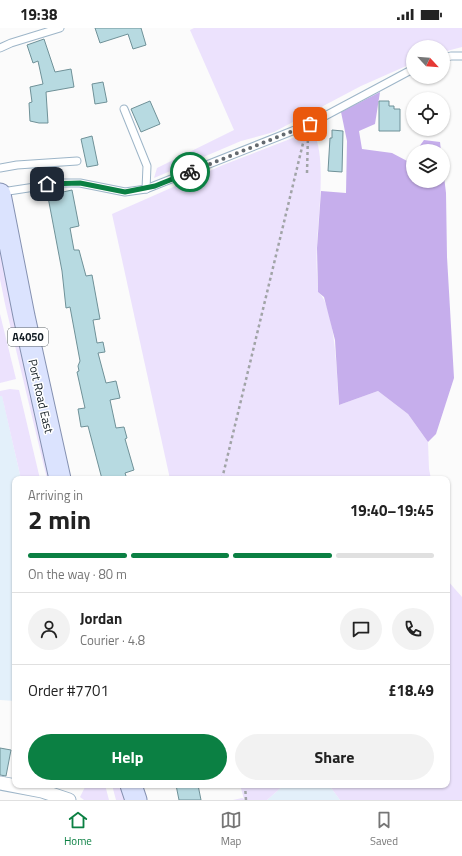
<!DOCTYPE html>
<meta charset="utf-8">
<style>
body{margin:0;font-family:"Titillium Web",sans-serif;background:#f2f2f2;color:#222;height:100vh;display:flex;flex-direction:column;font-size:15px;white-space:nowrap}
*{box-sizing:border-box;margin:0}
p{font-size:13px;color:#767676}
.icon{flex:none;width:22px;height:22px;fill:none;stroke:currentColor;stroke-width:2;stroke-linecap:round;stroke-linejoin:round}
.map{position:relative;flex:1;overflow:hidden}
.sheet{position:absolute;left:12px;top:448px;width:438px;height:312px;display:flex;flex-direction:column;background:#fff;border-radius:8px;box-shadow:0 1px 3px #0004}
.sheet>*{flex:none}
.needle{width:26px;rotate:116deg}
.fabs{position:absolute;left:406px;top:12px;display:grid;gap:8px}
.fabs a{display:grid;place-items:center;width:44px;height:44px;border-radius:50%;background:#fff;box-shadow:0 1px 3px #0004;font-size:20px}
.pin{position:absolute;display:grid;place-items:center;width:34px;height:34px;color:#fff;margin:-17px;border-radius:8px;box-shadow:0 2px 6px #0006}
.courier{position:absolute;display:grid;place-items:center;width:40px;height:40px;margin:-20px;border:3px solid #0b8043;border-radius:50%;background:#fff;color:#222;box-shadow:0 1px 5px #0007}
.headline em{font-style:normal;font-weight:700}
.headline div{display:flex;flex-direction:column-reverse}
.headline{display:flex;align-items:center;justify-content:space-between;height:68px;padding:0 16px}
h1{font-size:26px;font-weight:700;line-height:30px}
.bar{display:grid;grid-template-columns:repeat(4,1fr);gap:6px 4px;align-content:center;height:48px;padding:0 16px}
.bar i{height:5px;border-radius:3px;background:#e0e0e0}
.bar .on{background:#0b8043}
.bar p{grid-column:span 4}
.line{display:flex;align-items:center;gap:10px;padding:0 16px;border-top:1px solid #e0e0e0}
.line div{flex:1}
.round{display:grid;place-items:center;flex:none;width:42px;height:42px;border-radius:21px;background:#f2f2f2}
.action{display:flex;gap:8px;margin-top:auto;padding:8px 16px}
.action a{flex:1;height:46px;border-radius:24px;background:#0b8043;color:#fff;font-size:16px;font-weight:700;line-height:46px;text-align:center}
.action a+a{background:#f2f2f2;color:#222}
.status{display:flex;justify-content:space-between;align-items:center;height:28px;padding:0 20px;background:#fff;direction:ltr}
.status svg{height:11px;fill:currentColor}
.tab-bar{display:flex;justify-content:space-around;align-items:center;height:56px;border-top:1px solid #e0e0e0;background:#fff;font-size:11px;color:#767676}
.tab-bar a{display:grid;justify-items:center;gap:2px}
.tab-bar .on{color:#0b8043}
.map>svg:first-child{display:block}
</style>
<div class="status"><b>19:38</b><svg viewBox="0 0 49 12"><path d="M0 12V9h3v3zM5 12V6h3v6zM10 12V3h3v9zM15 12V0h3v12zM26 1h20v11H26zM47 4h2v5h-2z"/></svg></div>
<div class="map">
<svg width="462" height="772" viewBox="0 0 462 772">
<rect width="100%" height="100%" fill="#fbfbfb"/>
<!-- built -->
<g fill="#e3f0fa">
<polygon points="2,367 21,451 15,451 15,673 0,672 0,368"/>
<polygon points="284,757 329,757 340,772 267,772"/>
</g>
<!-- green -->
<g fill="#ece2fd">
<polygon points="194,0 462,0 462,19 443,24 443,19 413,19 413,35 361,58 274,104 241,113 154,150 157,140 234,102 190,2"/>
<path d="M 308,104 L 313,104 C 327,126 318,190 317,217 C 316,233 317,249 318,264 C 336,278 337,352 339,377 L 378,363 L 408,386 L 428,414 L 429,441 L 431,451 L 170,451 L 112,186 L 223,137 Z"/>
<polygon points="0,209 52,451 47,451 5,276 0,251"/>
<polygon points="0,286 16,351 0,355"/>
<polygon points="10,361 19,362 40,451 21,451 2,368 0,368 0,363"/>
<polygon points="447,552 462,569 462,772 340,772 329,757 447,757"/>
<polygon points="86,757 105,757 109,772 84,772 80,769"/>
<polygon points="112,757 123,757 127,772 116,772"/>
<polygon points="240,757 284,757 267,772 233,772 242,770 244,771"/>
</g>
<!-- forest -->
<g fill="#c6aeec">
<polygon points="380,64 375,96 359,103 362,121 392,125 409,134 413,128 413,153 443,153 443,140 446,165 447,229 454,350 436,406 428,414 408,386 378,363 339,377 335,312 324,269 318,264 317,220 321,163 346,165 347,113 341,84"/>
<polygon points="424,112 440,114 441,123 416,123"/>
</g>
<!-- building -->
<g fill="#b7dae1" stroke="#6f9198">
<polygon points="95,0 141,0 146,17 133,21 128,6 100,15"/>
<polygon points="44,11 55,44 71,41 74,59 46,64 48,95 39,95 30,93 29,75 32,74 30,59 43,56 38,33 33,35 27,17"/>
<polygon points="103,54 107,74 95,76 92,56"/>
<polygon points="150,73 160,96 141,104 131,81"/>
<polygon points="379,73 389,73 389,78 394,78 394,81 400,81 400,103 379,103"/>
<polygon points="332,102 343,103 342,144 328,143 330,110 332,110"/>
<polygon points="92,108 98,137 87,139 81,111"/>
<polygon points="50,141 61,141 62,150 51,152"/>
<polygon points="61,160 63,164 72,162 79,198 70,200 74,222 79,222 86,248 92,247 100,291 93,292 97,315 103,314 105,324 98,325 106,355 116,353 120,370 110,372 116,400 124,399 127,410 125,411 134,442 125,445 127,451 102,451 88,398 81,399 78,381 85,380 77,344 79,343 78,338 80,333 70,279 66,280 62,243 48,169 52,168 52,161"/>
<polygon points="0,720 11,722 6,748 0,747"/>
<polygon points="176,757 198,757 201,772 179,772"/>
</g>
<g fill="none" stroke-linecap="round" stroke-linejoin="round">
<defs>
<g id="service">
<polyline points="0,20 11,15 60,0"/>
<polyline points="443,30 451,28 462,28"/>
<polyline points="124,81 147,138 146,161"/>
<polyline points="0,140 17,137 77,133"/>
<polyline points="2,164 61,155 80,155 125,164 146,161 310,96 413,41"/>
</g>
<polyline id="minor" points="0,755 42,763 69,772"/>
<g id="primary">
<polyline points="0,166 24,288 60,451"/>
<polyline points="131,757 136,772"/>
</g>
</defs>
<!-- service casing -->
<use href="#service" stroke="#9db5c8" stroke-width="9"/>
<!-- minor casing -->
<use href="#minor" stroke="#9db5c8" stroke-width="15"/>
<!-- primary casing -->
<use href="#primary" stroke="#8591b1" stroke-width="23"/>
<!-- path -->
<g stroke="#a1a4a7" stroke-width="2.5" stroke-dasharray="3 3" stroke-linecap="butt">
<polyline points="307,145 308,106"/>
<polyline points="222,451 305,107"/>
<polyline points="245,757 246,772"/>
</g>
<!-- service -->
<use href="#service" stroke="#fff" stroke-width="7"/>
<!-- minor -->
<use href="#minor" stroke="#fff" stroke-width="13"/>
<!-- primary -->
<use href="#primary" stroke="#dbe3fe" stroke-width="21"/>
</g>
<g fill="none" stroke-linecap="round" stroke-linejoin="round">
<!-- done -->
<polyline stroke="#646a6f" stroke-width="4" stroke-dasharray="0 7.2" points="190,144 310,96"/>
<!-- route -->
<polyline stroke="#0b8043" stroke-width="5" points="47,156 80,155 125,164 155,158 190,144"/>
</g>
<g text-anchor="middle" dominant-baseline="central" stroke-width="3" stroke-linejoin="round" paint-order="stroke">
<!-- shield labels -->
<rect fill="#fff" stroke="#596065" stroke-width="1" x="8" y="300" width="40" height="18" rx="3"/>
<g font-size="11" font-weight="bold" fill="#121c23">
<text x="28" y="309">A4050</text>
</g>
<!-- street labels -->
<g font-size="12" fill="#121c23" stroke="#fff">
<text transform="translate(41 368) rotate(77)">Port Road East</text>
</g>
</g>
</svg>
<div class="fabs">
<a><svg class="needle" viewBox="-14 -14 28 28"><path d="M0-13l5 13h-10z" fill="#e53935"/><path d="M0 13l5-13h-10z" fill="#767676"/></svg></a>
<a><svg class="icon" aria-label="locate" viewBox="0 0 24 24"><circle cx="12" cy="12" r="6"/><path d="M12 2v4M12 18v4M2 12h4M18 12h4"/></svg></a>
<a><svg class="icon" aria-label="layers" viewBox="0 0 24 24"><path d="M12 4l9 5-9 5-9-5zM3 14l9 5 9-5"/></svg></a>
</div>
<div class="pin" style="left:310px;top:96px;background:#ea580c"><svg class="icon" aria-label="bag" viewBox="0 0 24 24"><path d="M5 8h14l-1 12H6zM9 8a3 3 0 0 1 6 0"/></svg></div>
<div class="pin" style="left:47px;top:156px;background:#1f2937"><svg class="icon" aria-label="home" viewBox="0 0 24 24"><path d="M3 11l9-7 9 7M6 9v11h12V9"/></svg></div>
<div class="courier" style="left:190px;top:144px"><svg class="icon" aria-label="bike" viewBox="0 0 24 24"><circle cx="6" cy="16" r="4"/><circle cx="18" cy="16" r="4"/><path d="M6 16l4-8h5l3 8M10 8l3 8H6M13 5h3"/></svg></div>
<section class="sheet">
<div class="headline"><div><h1>2 min</h1><p>Arriving in</p></div><em>19:40–19:45</em></div>
<div class="bar"><i class="on"></i><i class="on"></i><i class="on"></i><i></i><p>On the way · 80 m</p></div>
<div class="line" style="height:72px"><a class="round"><svg class="icon" aria-label="person" viewBox="0 0 24 24"><circle cx="12" cy="8" r="4"/><path d="M4 21q1-7 8-7t8 7"/></svg></a><div><b>Jordan</b><p>Courier · 4.8</p></div><a class="round"><svg class="icon" aria-label="chat" viewBox="0 0 24 24"><path d="M4 5h16v11H9l-5 4z"/></svg></a><a class="round"><svg class="icon" aria-label="phone" viewBox="0 0 24 24"><path d="M5 4h4l2 5-3 2q2 4 5 5l2-3 5 2v4C11 20 4 13 5 4z"/></svg></a></div>
<div class="line" style="height:52px"><div>Order #7701</div><b>£18.49</b></div>
<div class="action"><a>Help</a><a>Share</a></div>
</section>
</div>
<nav class="tab-bar">
<a class="on"><svg class="icon" aria-label="home" viewBox="0 0 24 24"><path d="M3 11l9-7 9 7M6 9v11h12V9"/></svg>Home</a>
<a><svg class="icon" aria-label="map" viewBox="0 0 24 24"><path d="M3 6l6-2 6 2 6-2v14l-6 2-6-2-6 2zM9 4v14M15 6v14"/></svg>Map</a>
<a><svg class="icon" aria-label="saved" viewBox="0 0 24 24"><path d="M7 4h10v16l-5-4-5 4z"/></svg>Saved</a>
</nav>
